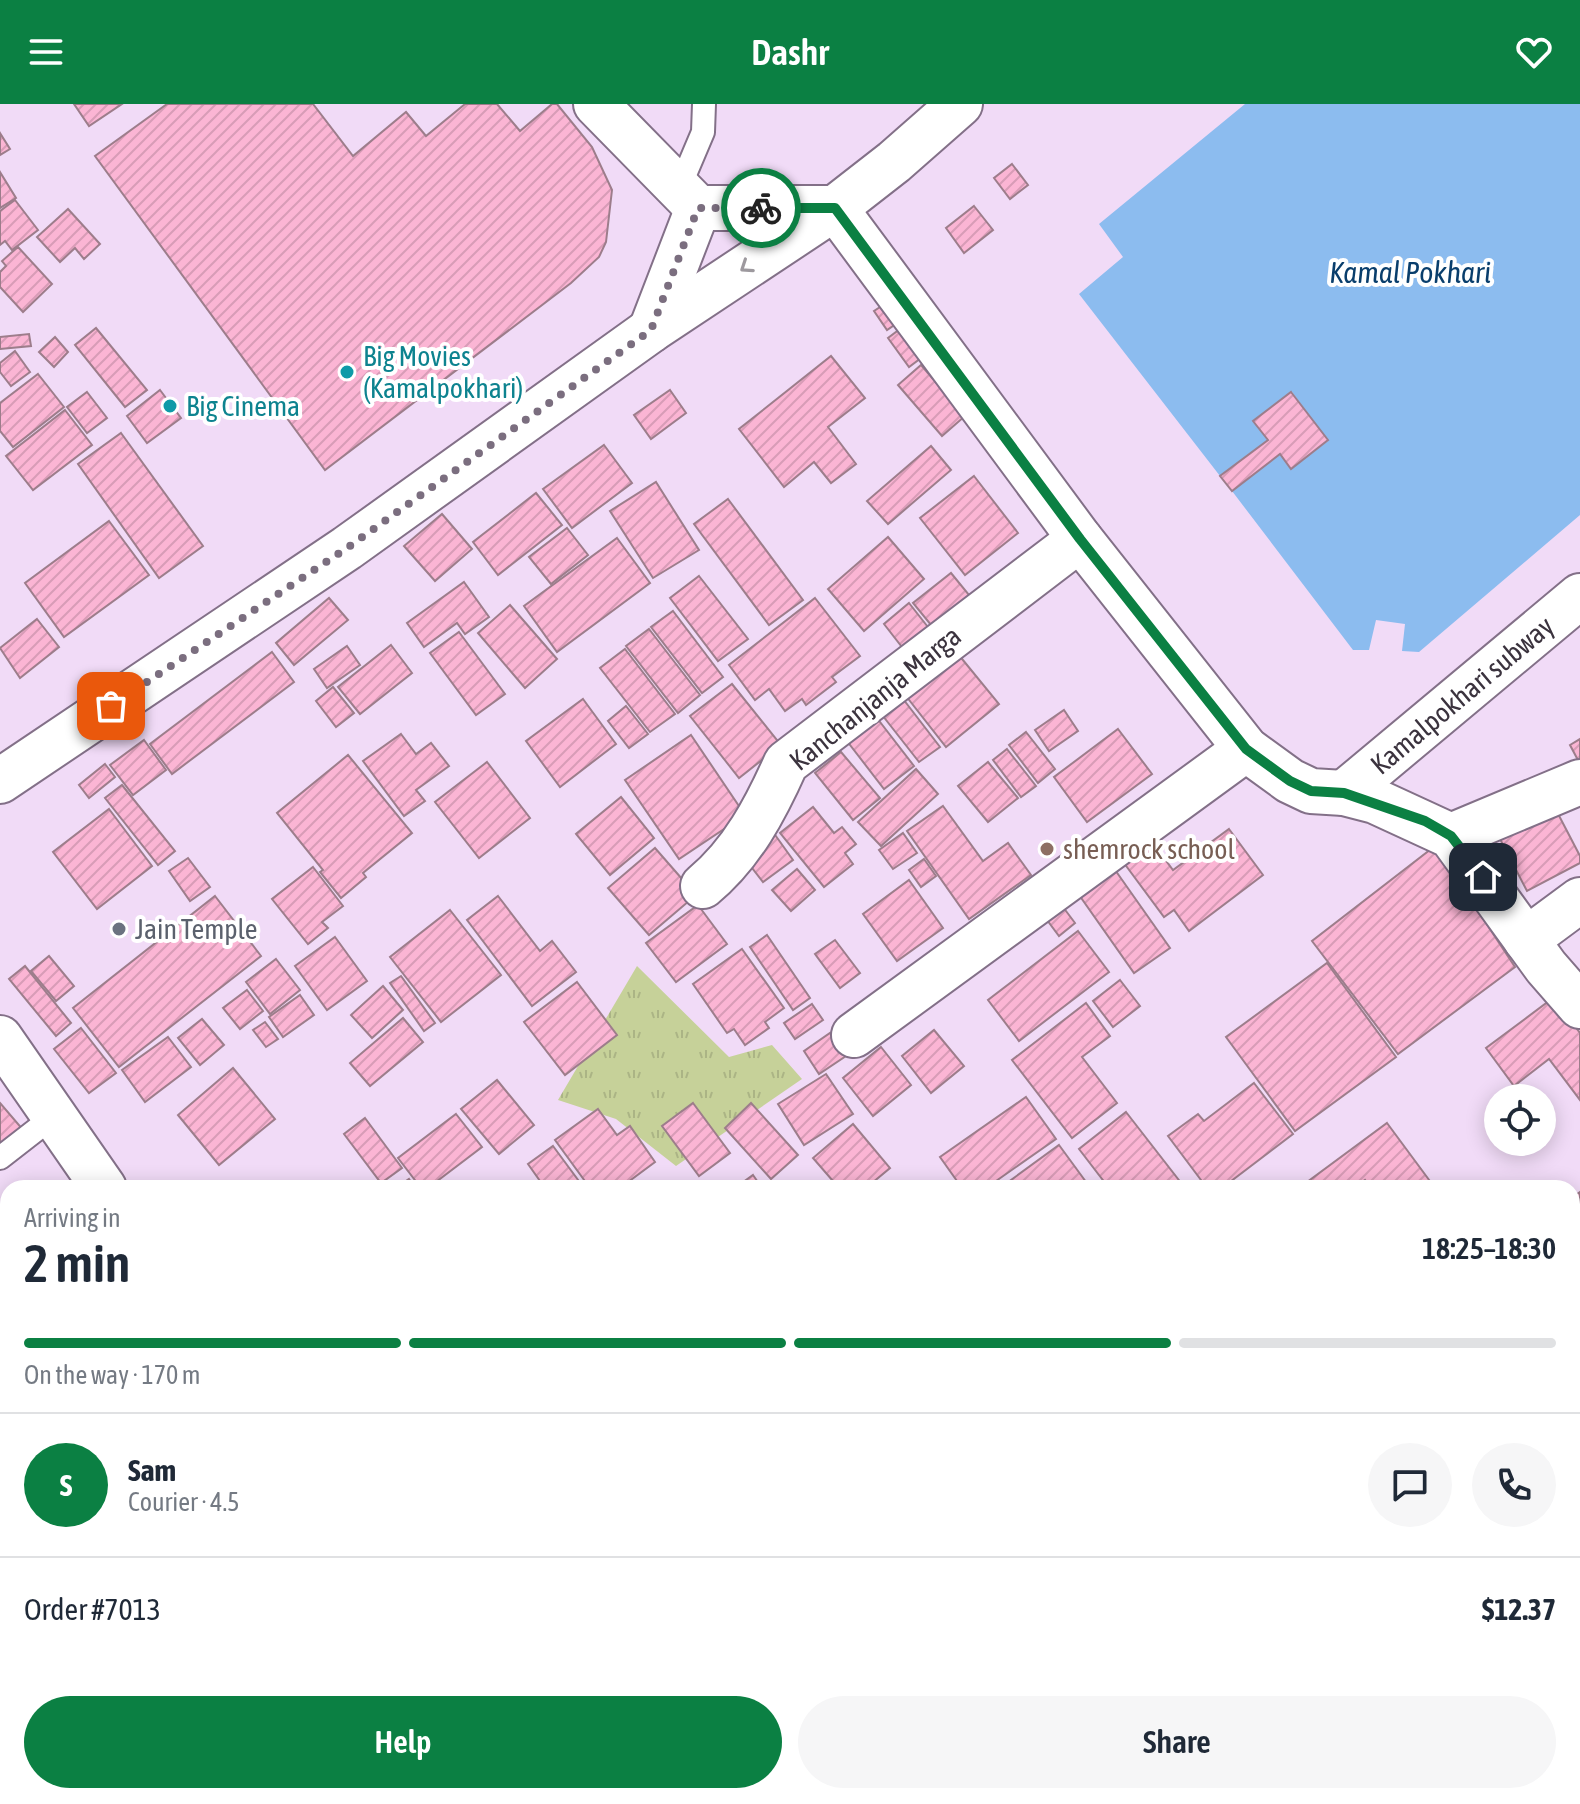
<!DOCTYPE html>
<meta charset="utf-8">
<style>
body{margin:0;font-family:"Asap Condensed",sans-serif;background:#f6f6f7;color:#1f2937;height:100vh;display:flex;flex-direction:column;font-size:30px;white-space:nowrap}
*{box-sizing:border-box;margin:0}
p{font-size:26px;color:#747a83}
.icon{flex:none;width:44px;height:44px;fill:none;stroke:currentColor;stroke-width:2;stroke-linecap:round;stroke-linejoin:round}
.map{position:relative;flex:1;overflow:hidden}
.drawer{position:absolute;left:0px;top:1076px;width:1580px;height:624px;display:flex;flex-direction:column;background:#fff;border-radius:24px 24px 0 0;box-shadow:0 4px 20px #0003}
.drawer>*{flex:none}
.controls{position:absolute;left:1484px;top:980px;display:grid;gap:16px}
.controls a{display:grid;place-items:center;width:72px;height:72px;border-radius:50%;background:#fff;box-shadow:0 4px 20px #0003;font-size:40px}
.pin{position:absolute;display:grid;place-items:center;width:68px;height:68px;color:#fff;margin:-34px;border-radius:16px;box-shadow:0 4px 12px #0006}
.courier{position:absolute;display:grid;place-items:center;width:80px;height:80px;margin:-40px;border:6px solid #0b8043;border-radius:50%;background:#fff;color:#222;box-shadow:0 2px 10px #0007}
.head em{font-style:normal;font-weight:600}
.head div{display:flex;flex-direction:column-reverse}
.head{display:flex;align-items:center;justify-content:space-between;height:136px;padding:0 24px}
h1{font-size:52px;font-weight:600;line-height:60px}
.bar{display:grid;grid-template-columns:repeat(4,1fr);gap:12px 8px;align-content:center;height:96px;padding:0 24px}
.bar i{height:10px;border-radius:6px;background:#e0e1e3}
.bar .active{background:#0b8043}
.bar p{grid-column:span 4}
.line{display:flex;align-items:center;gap:20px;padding:0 24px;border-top:2px solid #e0e1e3}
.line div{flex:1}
.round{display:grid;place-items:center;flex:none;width:84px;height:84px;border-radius:42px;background:#f6f6f7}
.cta{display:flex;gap:16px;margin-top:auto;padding:16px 24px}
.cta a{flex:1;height:92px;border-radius:48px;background:#0b8043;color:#fff;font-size:32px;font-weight:600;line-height:92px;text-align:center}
.cta a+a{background:#f6f6f7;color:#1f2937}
header{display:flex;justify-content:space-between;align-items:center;height:104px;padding:0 24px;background:#0b8043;color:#fff;font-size:36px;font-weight:600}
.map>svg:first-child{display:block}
</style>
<header><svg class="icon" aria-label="menu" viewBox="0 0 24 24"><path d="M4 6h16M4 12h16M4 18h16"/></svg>Dashr<svg class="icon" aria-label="heart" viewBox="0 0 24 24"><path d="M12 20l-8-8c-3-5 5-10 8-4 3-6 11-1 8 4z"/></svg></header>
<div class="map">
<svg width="1580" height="1700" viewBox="0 0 1580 1700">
<defs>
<pattern id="grass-tufts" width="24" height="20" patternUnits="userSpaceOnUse" patternTransform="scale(2)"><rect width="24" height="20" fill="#c6d199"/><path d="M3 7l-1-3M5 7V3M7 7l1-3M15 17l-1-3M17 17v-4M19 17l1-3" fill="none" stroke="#abb485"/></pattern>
<pattern id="building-hatch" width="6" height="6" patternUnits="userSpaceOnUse" patternTransform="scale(2)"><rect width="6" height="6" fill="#fbb5d4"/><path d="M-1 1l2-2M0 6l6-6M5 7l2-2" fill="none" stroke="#d89cb7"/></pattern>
</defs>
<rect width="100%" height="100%" fill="#f1dbf7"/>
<!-- grass -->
<polygon fill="url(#grass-tufts)" points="637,862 729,953 772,941 802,975 676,1062 616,1015 558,996"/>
<!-- water -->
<polygon fill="#8cbcef" points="1245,0 1580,0 1580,411 1419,548 1402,547 1405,520 1376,516 1369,546 1353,546 1232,387 1280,350 1291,365 1328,337 1292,288 1254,317 1268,336 1220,372 1079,190 1123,153 1099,120"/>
<!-- building -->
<g fill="url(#building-hatch)" stroke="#9d7d8b" stroke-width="2">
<polygon points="74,0 122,0 89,22"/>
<polygon points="167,0 313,0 353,52 406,8 426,32 465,0 497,0 520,27 552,0 557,0 592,43 612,86 606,138 599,153 571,179 325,366 95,52"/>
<polygon points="0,29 10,45 0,51"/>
<polygon points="1012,60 1028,81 1010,95 994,74"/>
<polygon points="0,68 16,94 0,104"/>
<polygon points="15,96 38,126 12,146 5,137 0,141 0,107"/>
<polygon points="974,102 993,126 964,149 946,124"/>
<polygon points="68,105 100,140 84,155 75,144 60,158 37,133"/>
<polygon points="18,143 52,180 23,208 0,183 0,168 6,162 2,157"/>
<polygon points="894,194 906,213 887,226 874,207"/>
<polygon points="96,224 147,286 125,303 75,241"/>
<polygon points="900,225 921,254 909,263 888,234"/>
<polygon points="29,230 31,242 0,245 0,233"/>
<polygon points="55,233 68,248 54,263 39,248"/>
<polygon points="15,247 30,268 11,282 0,268 0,259"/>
<polygon points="831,252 865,294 828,323 856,360 831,379 814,358 784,383 739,325"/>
<polygon points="921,261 965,312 942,332 898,281"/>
<polygon points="38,270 64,303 13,343 0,327 0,299"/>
<polygon points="160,286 181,314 147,339 127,312"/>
<polygon points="670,286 686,309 651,335 634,311"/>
<polygon points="87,288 107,314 87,329 67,303"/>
<polygon points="1291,288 1328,336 1291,365 1280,350 1232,387 1220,372 1268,336 1253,317"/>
<polygon points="65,306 92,341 33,386 6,352"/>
<polygon points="121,329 203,442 159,474 78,360"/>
<polygon points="604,341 632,379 572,424 543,385"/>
<polygon points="931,342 951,366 888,420 867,397"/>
<polygon points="974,372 1018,429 965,471 920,414"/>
<polygon points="656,378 699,446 653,474 610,407"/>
<polygon points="536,389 562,421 498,471 473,438"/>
<polygon points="728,395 803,496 769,521 694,420"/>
<polygon points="442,410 472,445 435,477 404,442"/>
<polygon points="109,417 149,471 64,533 25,479"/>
<polygon points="567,424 588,451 551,480 529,453"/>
<polygon points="888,433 924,475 864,527 828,485"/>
<polygon points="617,434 650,479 557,548 524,502"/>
<polygon points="951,469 974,497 936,527 913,499"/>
<polygon points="699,472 748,535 718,557 670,494"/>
<polygon points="464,478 489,513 465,530 457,519 424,543 407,519"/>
<polygon points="329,494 348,516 294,561 276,539"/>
<polygon points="815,494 860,552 832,573 836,578 806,601 802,595 785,607 769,585 755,596 729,561"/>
<polygon points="909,499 935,532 909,552 884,520"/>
<polygon points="510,501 557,555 525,584 478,529"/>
<polygon points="673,507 723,573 702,589 651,523"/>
<polygon points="37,515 59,543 20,574 0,544"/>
<polygon points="649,525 700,591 678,609 626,542"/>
<polygon points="459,528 505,590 476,611 430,549"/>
<polygon points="391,541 412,569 360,610 338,583"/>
<polygon points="347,542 360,561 327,584 314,565"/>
<polygon points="625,545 675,610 650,628 600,564"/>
<polygon points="272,548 294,578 172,670 150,640"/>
<polygon points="958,550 999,600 946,643 906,592"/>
<polygon points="732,580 781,641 739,674 690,612"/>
<polygon points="333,583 354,609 336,623 316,597"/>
<polygon points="900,591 940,643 919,658 879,607"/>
<polygon points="583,595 616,640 560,683 526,637"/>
<polygon points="626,602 648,630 629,644 608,617"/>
<polygon points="870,605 914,662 884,685 840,628"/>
<polygon points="1064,606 1078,627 1049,647 1035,626"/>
<polygon points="1118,625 1152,670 1087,718 1054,673"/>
<polygon points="1026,628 1055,665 1038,679 1009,641"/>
<polygon points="401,630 416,650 431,639 449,662 416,686 425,697 404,712 363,657"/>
<polygon points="691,631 745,711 679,755 625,676"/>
<polygon points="1580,635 1580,660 1570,641"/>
<polygon points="144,636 166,666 133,691 110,661"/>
<polygon points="1007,645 1036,682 1021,693 993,656"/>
<polygon points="841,648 880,694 853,716 815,669"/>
<polygon points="348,651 412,729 363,769 366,773 341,794 320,768 323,766 277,709"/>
<polygon points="487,658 530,714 479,754 435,698"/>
<polygon points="988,658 1018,694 988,718 958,682"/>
<polygon points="105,660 115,673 89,694 79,681"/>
<polygon points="916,665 938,690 881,742 858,718"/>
<polygon points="122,681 175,747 158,761 105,694"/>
<polygon points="621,693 654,734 610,771 576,730"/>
<polygon points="943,702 983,757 1008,739 1031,771 969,815 907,727"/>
<polygon points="813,703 834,729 842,723 856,740 845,749 853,760 824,783 780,729"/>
<polygon points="1555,704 1580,752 1580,759 1527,787 1499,733"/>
<polygon points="109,705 152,762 97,805 53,748"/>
<polygon points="1229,725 1263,771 1189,827 1174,806 1164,813 1121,755 1149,734 1173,766"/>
<polygon points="773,728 793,756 763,778 742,751"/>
<polygon points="903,729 917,749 893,765 879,746"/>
<polygon points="1435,742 1515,863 1398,950 1312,837"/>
<polygon points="655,744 696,791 649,831 608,784"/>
<polygon points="188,754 210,783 190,797 169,767"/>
<polygon points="924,755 936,772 921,783 909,766"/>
<polygon points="313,763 343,802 322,818 328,824 308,840 272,795"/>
<polygon points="1113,763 1170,844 1134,869 1077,788"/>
<polygon points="797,765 815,786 791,807 772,786"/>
<polygon points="909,776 943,824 897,857 863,810"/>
<polygon points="215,792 261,852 119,963 73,904"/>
<polygon points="498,792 540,847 552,837 576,868 532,902 467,816"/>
<polygon points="1060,799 1075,819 1059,832 1044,812"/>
<polygon points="698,801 727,840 676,878 646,839"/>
<polygon points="450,806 501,871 441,918 390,853"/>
<polygon points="1078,827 1109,868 1019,937 988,896"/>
<polygon points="767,831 810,894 793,906 750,843"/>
<polygon points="335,833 367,877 327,906 295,862"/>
<polygon points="835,836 860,869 840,884 815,850"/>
<polygon points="742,845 784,904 765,918 769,924 745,941 734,925 727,929 693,880"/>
<polygon points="49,852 74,882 56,897 31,867"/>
<polygon points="276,855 300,886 270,910 246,878"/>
<polygon points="1327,859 1396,953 1295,1027 1226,933"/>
<polygon points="25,862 71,919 56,932 9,875"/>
<polygon points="401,872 435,919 424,927 390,879"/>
<polygon points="1120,876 1140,902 1113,923 1093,897"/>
<polygon points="577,878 617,931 565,971 524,918"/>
<polygon points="383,882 403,906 372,934 351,911"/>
<polygon points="247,886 263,907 240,925 223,904"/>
<polygon points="300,891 314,911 283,933 269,913"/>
<polygon points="1553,894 1580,929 1580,996 1549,955 1514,982 1486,944"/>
<polygon points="1086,899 1110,932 1082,953 1117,999 1072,1034 1012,956"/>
<polygon points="812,900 823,916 795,935 784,919"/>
<polygon points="403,914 423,938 370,982 350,959"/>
<polygon points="202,915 224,941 200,961 178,934"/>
<polygon points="265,918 278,935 266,943 253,926"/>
<polygon points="81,924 116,969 89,989 54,945"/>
<polygon points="934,926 964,962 931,989 902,952"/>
<polygon points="830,929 846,952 819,970 804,947"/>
<polygon points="168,933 191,963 145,998 122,966"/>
<polygon points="881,943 911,981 873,1012 843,974"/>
<polygon points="233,964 275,1015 219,1061 178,1011"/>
<polygon points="826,970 853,1010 804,1041 778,1000"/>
<polygon points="497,976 534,1021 499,1050 461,1005"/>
<polygon points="1254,979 1293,1030 1222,1084 1207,1084 1168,1032 1198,1010 1204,1017"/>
<polygon points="1026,993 1056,1035 986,1084 962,1084 940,1053"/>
<polygon points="0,999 24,1027 0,1041"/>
<polygon points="693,999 730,1049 699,1072 662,1022"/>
<polygon points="751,999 798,1051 771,1075 725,1024"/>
<polygon points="598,1005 617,1031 630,1022 655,1058 620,1084 590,1084 555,1036"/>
<polygon points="1126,1008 1185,1084 1109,1084 1079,1045"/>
<polygon points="456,1010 482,1043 428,1084 421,1084 398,1054"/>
<polygon points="365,1014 402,1064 381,1079 344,1030"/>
<polygon points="1387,1019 1435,1084 1371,1084 1365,1076 1354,1084 1299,1084"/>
<polygon points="853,1020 890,1064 866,1084 839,1084 813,1054"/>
<polygon points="1059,1041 1089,1082 1000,1084"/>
<polygon points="553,1042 584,1084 545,1084 528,1060"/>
<polygon points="753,1071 762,1084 735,1084"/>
<polygon points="409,1075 415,1084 396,1084"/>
<polygon points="1580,1088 1580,1166 1572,1173 1572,1094"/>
<polygon points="8,1108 8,1152 0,1157 0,1113"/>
<polygon points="8,1161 8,1201 0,1189 0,1166"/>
<polygon points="1,1275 8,1285 8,1319 0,1325"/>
<polygon points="4,1329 8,1335 8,1414 0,1419 0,1332"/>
<polygon points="1572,1359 1580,1371 1580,1423 1572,1428"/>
<polygon points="0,1466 8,1478 8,1527 0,1516"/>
<polygon points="1577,1467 1580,1527 1577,1529 1572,1522 1572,1470"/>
<polygon points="1572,1532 1580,1544 1580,1566 1572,1572"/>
<polygon points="8,1546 8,1589 0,1595 0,1551"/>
<polygon points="8,1624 8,1692 38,1692 27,1700 0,1700 0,1629"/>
<polygon points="76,1692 140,1692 147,1700 68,1700"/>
<polygon points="173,1692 192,1692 181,1700"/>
<polygon points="217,1692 232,1692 238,1700 206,1700"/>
<polygon points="240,1692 260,1692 248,1700"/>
<polygon points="265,1692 313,1692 315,1695 309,1700 296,1700 293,1696 287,1700 271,1700"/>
<polygon points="382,1692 398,1692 404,1700 371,1700"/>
<polygon points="432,1692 477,1692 467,1700 438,1700"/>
<polygon points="483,1692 500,1692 507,1700 473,1700"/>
<polygon points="803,1692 871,1692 876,1700 808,1700"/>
<polygon points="888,1692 931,1692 937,1700 894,1700"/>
<polygon points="939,1692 966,1692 955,1700 944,1700"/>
<polygon points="994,1692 1050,1692 1055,1700 982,1700"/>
<polygon points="1268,1692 1294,1692 1299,1700 1255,1700"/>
<polygon points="1436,1692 1464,1692 1452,1700 1441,1700"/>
</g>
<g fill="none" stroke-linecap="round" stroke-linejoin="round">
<defs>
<g id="lane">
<polyline points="678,87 703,28 704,0"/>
<polyline points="0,1054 54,1012"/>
</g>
<g id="street">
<polyline points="596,0 698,104"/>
<polyline points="1344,689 1580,492"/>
<polyline points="1451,732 1580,678"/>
<path d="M 703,782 C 742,750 766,704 786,659 L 1080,435"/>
<polyline points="1526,836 1580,796"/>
<polyline points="854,931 1246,645"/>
<polyline points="1572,1218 1580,1212"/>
<polyline points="0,1434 8,1429"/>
<polyline points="1071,1692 1076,1700"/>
<polyline points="341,1700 350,1692"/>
</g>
<g id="secondary">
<polyline points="835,104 1080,435 1246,645 1290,677 1311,687 1344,689 1375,697 1451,732 1546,863 1580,902"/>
<polyline points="651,226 698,104 835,104"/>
<polyline points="0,677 347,444 651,226 835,104 894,58 960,0"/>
<polyline points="0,934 104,1084"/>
<polyline points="535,1692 541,1700"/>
</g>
</defs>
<!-- lane casing -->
<use href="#lane" stroke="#837088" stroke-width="26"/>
<!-- street casing -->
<use href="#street" stroke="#837088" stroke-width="48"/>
<!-- secondary casing -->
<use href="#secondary" stroke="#837088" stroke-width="48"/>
<!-- lane -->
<use href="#lane" stroke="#fff" stroke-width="22"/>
<!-- street -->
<use href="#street" stroke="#fff" stroke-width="44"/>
<!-- secondary -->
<use href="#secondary" stroke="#fff" stroke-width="44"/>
</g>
<!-- one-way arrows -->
<defs><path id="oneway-chevron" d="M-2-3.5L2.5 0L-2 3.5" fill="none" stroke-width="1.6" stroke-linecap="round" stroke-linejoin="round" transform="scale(2)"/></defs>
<use stroke="#9d999e" href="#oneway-chevron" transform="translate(746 163) rotate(146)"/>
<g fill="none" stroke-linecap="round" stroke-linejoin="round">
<!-- done -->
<polyline stroke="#7b6e7f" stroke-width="8" stroke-dasharray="0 14.4" points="111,602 347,444 651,226 698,104 761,104"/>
<!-- route -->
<polyline stroke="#0b8043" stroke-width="10" points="761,104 835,104 1080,435 1246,645 1290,677 1311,687 1344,689 1425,717 1451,732 1483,773"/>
</g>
<!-- markers -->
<g fill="#0f9aa8" stroke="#fff" stroke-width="3">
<circle cx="347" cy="268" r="8"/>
<circle cx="170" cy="302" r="8"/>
</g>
<circle fill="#8d6e63" stroke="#fff" stroke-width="3" cx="1047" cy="745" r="8"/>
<circle fill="#6b7280" stroke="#fff" stroke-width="3" cx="119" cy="825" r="8"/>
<g text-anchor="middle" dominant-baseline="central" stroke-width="8" stroke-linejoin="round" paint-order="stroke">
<!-- culture labels -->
<g font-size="28" fill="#0d838f" stroke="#fff" text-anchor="start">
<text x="363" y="252">Big Movies<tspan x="363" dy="32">(Kamalpokhari)</tspan></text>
<text x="186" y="302">Big Cinema</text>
</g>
<!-- street labels -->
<g font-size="28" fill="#3b333e" stroke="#fff">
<text transform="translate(1462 591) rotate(-40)">Kamalpokhari subway</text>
<text transform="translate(875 594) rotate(-39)">Kanchanjanja Marga</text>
</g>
<!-- education labels -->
<g font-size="28" fill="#785e54" stroke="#fff" text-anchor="start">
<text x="1063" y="745">shemrock school</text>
</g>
<!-- worship labels -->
<g font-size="28" fill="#5b616d" stroke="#fff" text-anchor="start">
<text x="135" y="825">Jain Temple</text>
</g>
<!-- water labels -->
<g font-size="30" font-style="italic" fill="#093e6c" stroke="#fff">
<text x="1410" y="168">Kamal Pokhari</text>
</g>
</g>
</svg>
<div class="controls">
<a><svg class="icon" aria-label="locate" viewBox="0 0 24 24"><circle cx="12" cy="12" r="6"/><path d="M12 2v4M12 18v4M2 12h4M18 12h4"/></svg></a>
</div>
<div class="pin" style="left:111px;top:602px;background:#ea580c"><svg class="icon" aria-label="bag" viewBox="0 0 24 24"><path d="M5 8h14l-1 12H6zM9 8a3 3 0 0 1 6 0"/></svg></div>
<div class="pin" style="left:1483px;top:773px;background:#1f2937"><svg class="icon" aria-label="home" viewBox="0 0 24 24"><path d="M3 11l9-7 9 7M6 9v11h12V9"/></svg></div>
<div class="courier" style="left:761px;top:104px"><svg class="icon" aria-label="bike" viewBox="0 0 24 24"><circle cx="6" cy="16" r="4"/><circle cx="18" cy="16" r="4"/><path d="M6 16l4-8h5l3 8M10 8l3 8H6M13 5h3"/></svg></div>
<section class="drawer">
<div class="head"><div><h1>2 min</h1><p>Arriving in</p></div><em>18:25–18:30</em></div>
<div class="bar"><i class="active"></i><i class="active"></i><i class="active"></i><i></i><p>On the way · 170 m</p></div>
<div class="line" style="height:144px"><b class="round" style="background:#0b8043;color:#fff">S</b><div><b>Sam</b><p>Courier · 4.5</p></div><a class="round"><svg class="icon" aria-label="chat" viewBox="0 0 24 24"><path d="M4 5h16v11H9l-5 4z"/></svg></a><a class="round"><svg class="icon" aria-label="phone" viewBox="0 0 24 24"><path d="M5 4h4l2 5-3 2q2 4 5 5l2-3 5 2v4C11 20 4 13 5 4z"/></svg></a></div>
<div class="line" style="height:104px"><div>Order #7013</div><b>$12.37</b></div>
<div class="cta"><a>Help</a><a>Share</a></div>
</section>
</div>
